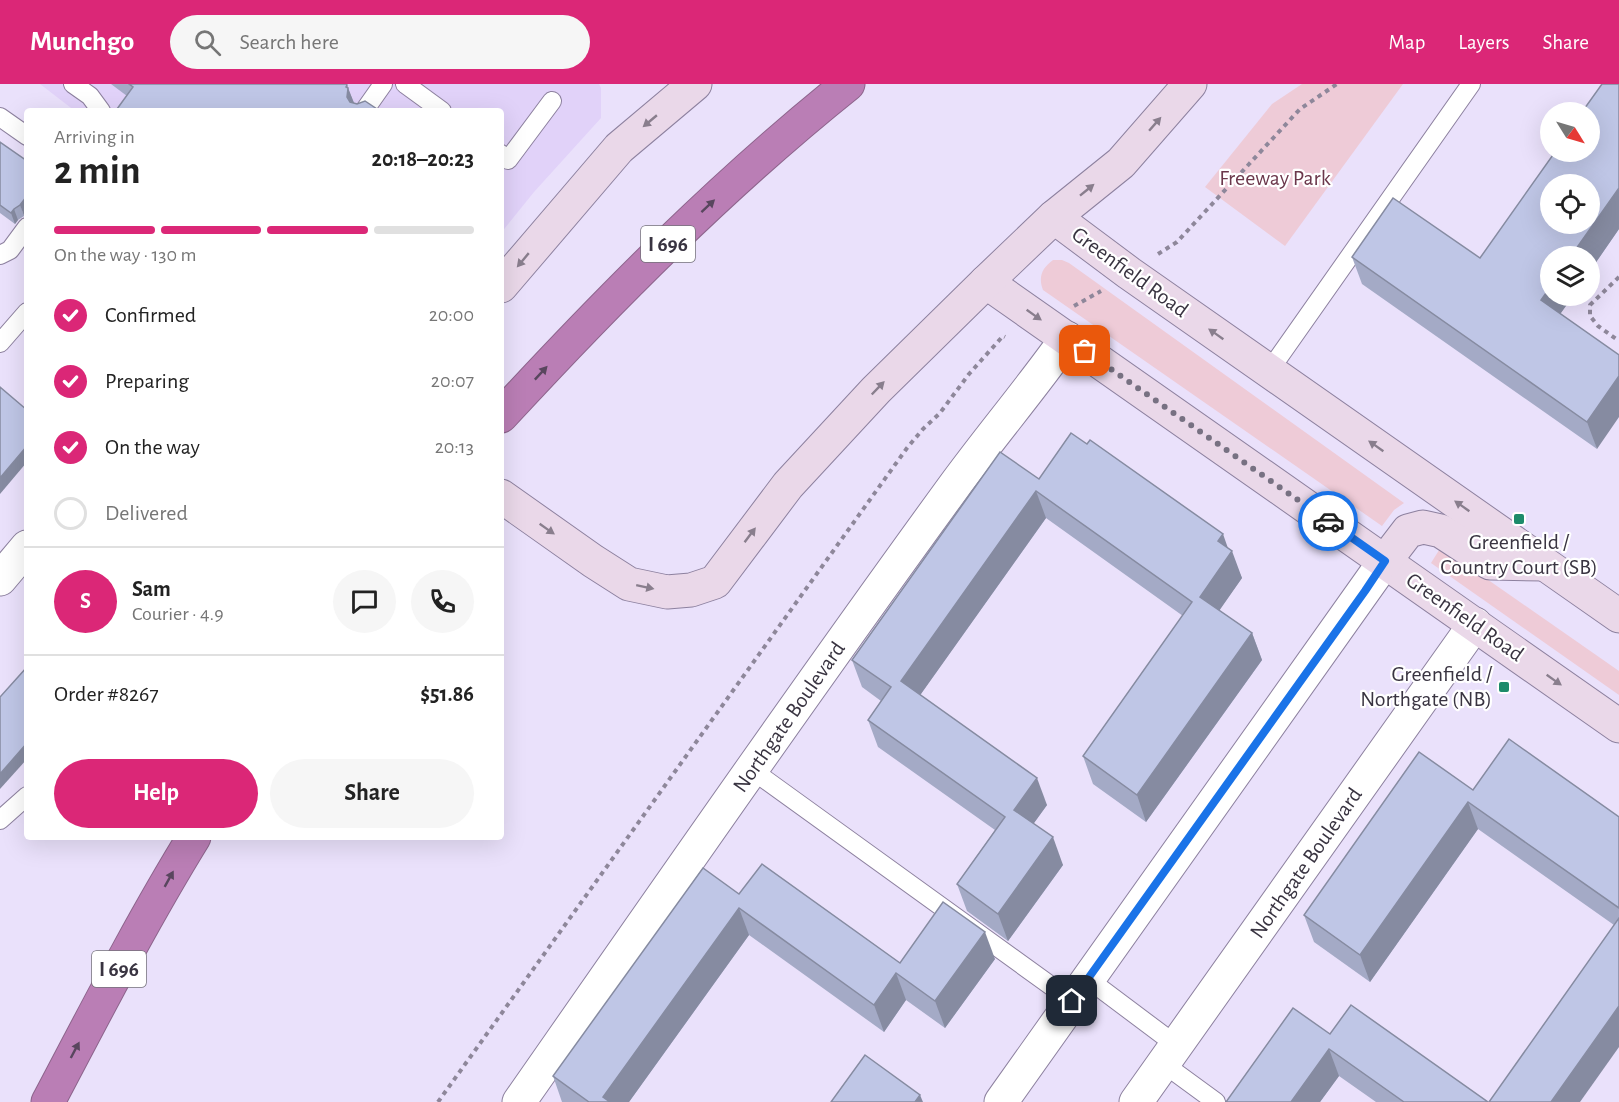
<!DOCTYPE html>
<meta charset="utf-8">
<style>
body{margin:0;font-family:"Alegreya Sans",sans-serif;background:#f6f6f6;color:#222;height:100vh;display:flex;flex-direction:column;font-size:22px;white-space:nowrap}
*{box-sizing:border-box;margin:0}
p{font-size:20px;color:#767676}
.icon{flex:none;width:33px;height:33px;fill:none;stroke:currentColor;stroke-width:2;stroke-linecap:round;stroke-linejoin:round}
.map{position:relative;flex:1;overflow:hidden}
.drawer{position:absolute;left:24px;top:24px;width:480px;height:732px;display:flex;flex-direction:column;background:#fff;border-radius:6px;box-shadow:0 6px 24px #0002}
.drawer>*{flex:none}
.needle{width:39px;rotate:127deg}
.fabs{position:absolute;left:1540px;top:18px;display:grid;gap:12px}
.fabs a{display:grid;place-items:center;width:60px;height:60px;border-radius:50%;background:#fff;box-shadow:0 6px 24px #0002;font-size:30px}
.pin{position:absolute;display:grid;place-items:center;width:51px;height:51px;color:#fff;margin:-26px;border-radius:12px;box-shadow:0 3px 9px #0006}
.courier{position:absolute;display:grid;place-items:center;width:60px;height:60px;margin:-30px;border:4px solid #1a73e8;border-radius:50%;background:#fff;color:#222;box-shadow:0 2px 8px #0007}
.summary em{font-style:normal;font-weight:600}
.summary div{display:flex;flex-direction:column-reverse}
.summary{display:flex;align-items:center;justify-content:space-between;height:102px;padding:0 30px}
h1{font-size:39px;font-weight:600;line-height:45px}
.bar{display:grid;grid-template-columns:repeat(4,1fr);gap:9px 6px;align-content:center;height:72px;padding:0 30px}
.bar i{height:8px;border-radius:4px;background:#e0e0e0}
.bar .active{background:#db2777}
.bar p{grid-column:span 4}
.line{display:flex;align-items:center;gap:15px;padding:0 30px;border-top:2px solid #e0e0e0}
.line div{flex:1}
.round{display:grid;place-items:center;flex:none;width:63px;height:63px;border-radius:32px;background:#f6f6f6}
ol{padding:0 30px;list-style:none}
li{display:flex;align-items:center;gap:18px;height:66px}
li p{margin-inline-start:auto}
li .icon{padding:6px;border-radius:50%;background:#db2777;color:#fff;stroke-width:4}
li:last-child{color:#767676}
li i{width:33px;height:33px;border:3px solid #e0e0e0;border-radius:50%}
.primary-button{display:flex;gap:12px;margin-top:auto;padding:12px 30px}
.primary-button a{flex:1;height:69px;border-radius:36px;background:#db2777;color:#fff;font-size:24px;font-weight:600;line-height:69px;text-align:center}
.primary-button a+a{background:#f6f6f6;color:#222}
header{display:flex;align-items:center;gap:36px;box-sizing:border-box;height:84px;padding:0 30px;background:#db2777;color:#fff}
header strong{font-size:28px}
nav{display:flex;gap:33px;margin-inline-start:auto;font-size:21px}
.search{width:420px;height:54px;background:#f6f6f6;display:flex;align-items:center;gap:15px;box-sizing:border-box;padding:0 21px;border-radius:33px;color:#767676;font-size:22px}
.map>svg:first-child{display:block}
</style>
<header>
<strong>Munchgo</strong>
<div class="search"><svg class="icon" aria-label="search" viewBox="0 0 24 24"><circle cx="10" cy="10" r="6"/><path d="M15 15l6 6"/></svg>Search here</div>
<nav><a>Map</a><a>Layers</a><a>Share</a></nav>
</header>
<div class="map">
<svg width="1619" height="1018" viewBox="0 0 1619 1018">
<rect width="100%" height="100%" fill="#eae1fb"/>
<!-- built -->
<polygon fill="#e1d2f9" points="40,0 599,0 601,4 601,34 534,108 501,149 501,27 75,27"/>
<!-- green -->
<g fill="#eecbd7">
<polygon points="1302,0 1403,0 1285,162 1205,103 1272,20"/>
<path d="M 1053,176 L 1062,176 L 1069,179 L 1404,419 L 1394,426 L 1382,442 L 1043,206 C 1038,193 1042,184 1053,176 Z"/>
<polygon points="1441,463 1619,587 1619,611 1431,479"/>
</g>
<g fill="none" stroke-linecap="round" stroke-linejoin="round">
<defs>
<g id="service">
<polyline points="73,0 90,12 101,27"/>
<polyline points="405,0 442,27"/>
<polyline points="364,27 383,0"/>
<polyline points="0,33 27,52"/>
<polyline points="501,70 508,76 552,17"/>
<polyline points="0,171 10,166 27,143"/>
<polyline points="0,259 27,228"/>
<polyline points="1269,287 1471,0"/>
<polyline points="752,686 1072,917"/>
<polyline points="0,736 27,712"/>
<polyline points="1088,895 1176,961"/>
<polyline points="1164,980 1216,1018"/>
</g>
<g id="minor">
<polyline points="0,495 27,463"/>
<path d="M 519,1018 C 662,813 805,607 952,405 C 989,354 1030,306 1067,254"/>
<polyline points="1001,1018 1385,477"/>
<polyline points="1136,1018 1475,540"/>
</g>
<g id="secondary">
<polyline points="1054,133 1129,189 1619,532"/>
<polyline points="986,198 1619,642"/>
<polyline points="501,202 619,64 695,0"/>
<polyline points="501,412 593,477 629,500 667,508 691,506 715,498 788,401 876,306 986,198 1054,133 1121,79 1190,0"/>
<polyline points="1385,477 1408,447 1423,443 1441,447 1490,479 1544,480"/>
</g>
<g id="motorway">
<path d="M 501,332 C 609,215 723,100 848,0"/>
<path d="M 48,1018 C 95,929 141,839 194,753"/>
</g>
</defs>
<!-- service casing -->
<use href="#service" stroke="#8d819f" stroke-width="20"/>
<!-- minor casing -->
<use href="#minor" stroke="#8d819f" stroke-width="35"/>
<!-- secondary casing -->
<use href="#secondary" stroke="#8d819f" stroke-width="35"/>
<!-- motorway casing -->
<use href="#motorway" stroke="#8d648c" stroke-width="35"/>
<!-- path -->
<g stroke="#8e879a" stroke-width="4" stroke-dasharray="4.5 4.5" stroke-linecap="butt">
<polyline points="1158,170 1177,158 1300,25 1337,0"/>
<polyline points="1619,193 1590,221 1590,232 1598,242 1619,257"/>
<polyline points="1074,222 1101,207"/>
<polyline points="438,1018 907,364 923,345 940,329 969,290 1003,252 1005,253"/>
</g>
<!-- service -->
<use href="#service" stroke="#fff" stroke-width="18"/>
<!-- minor -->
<use href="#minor" stroke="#fff" stroke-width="33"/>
<!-- secondary -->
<use href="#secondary" stroke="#ead8e9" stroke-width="33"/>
<!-- motorway -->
<use href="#motorway" stroke="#ba7eb5" stroke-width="33"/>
</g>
<!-- wall -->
<g fill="#a4aac6">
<polygon points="111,0 346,0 354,19 380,27 117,27 117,25 127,12"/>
<polygon points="0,58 24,132 18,136 15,140 0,129"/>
<polygon points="1619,145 1590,187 1590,172 1551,212 1573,212 1560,230 1597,365 1362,200 1352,173 1480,174"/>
<polygon points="1039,395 1228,464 1242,494 1219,526 1252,549 1262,576 1146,738 1093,700 1083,672 1183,532 1046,434 920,611 1047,721 1033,740 1063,781 1008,857 967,827 957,800 995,746 878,663 868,636 881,617 862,603 852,576"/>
<polygon points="1473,706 1619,733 1619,963 1614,841 1478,745 1370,898 1314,858 1304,831"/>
<polygon points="739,810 900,879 995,875 945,944 906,916 884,948 749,851 629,1018 562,1018 553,992"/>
<polygon points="1330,950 1488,1018 1376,1018 1339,992 1320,1018 1226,1018"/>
</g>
<!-- shaded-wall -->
<g fill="#868ba1">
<polygon points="347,1 354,19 354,22 347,13 346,3"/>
<polygon points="1619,104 1619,145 1590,187 1590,172 1571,172"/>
<polygon points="27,112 27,129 24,132 20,121"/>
<polygon points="14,125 18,136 15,140 11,129"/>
<polygon points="1551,202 1551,212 1573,212 1551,243 1541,216"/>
<polygon points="1619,292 1619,333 1597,365 1587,338"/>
<polygon points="27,362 27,378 0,410 0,394"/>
<polygon points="1036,407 1046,434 911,624 901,597"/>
<polygon points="1223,450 1230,470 1232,467 1242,494 1210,540 1200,513 1218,457"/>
<polygon points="1252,549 1262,576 1146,738 1137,711"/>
<polygon points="27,659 27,675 0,705 0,690"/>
<polygon points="1037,694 1047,721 1024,753 1014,726"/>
<polygon points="1468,718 1478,745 1370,898 1360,871"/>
<polygon points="1053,753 1063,781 1008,857 998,830"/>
<polygon points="739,824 749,851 629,1018 605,1018 603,1013"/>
<polygon points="985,848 995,875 945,944 935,917"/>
<polygon points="896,889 906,916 884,948 874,921"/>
<polygon points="1619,922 1619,963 1580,1018 1551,1018"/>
<polygon points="1329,965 1339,992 1320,1018 1291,1018"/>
<polygon points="920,1011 923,1018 915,1018"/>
</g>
<!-- building -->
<g fill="#bfc6e6" stroke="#868ba1" stroke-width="1.5" fill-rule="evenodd">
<polygon points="129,0 346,0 347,1 346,3 348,4 347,13 350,18 357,20 365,17 380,27 119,27 117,25 133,3"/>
<path d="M 1602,0 L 1619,0 L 1619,104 L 1571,172 L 1551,172 L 1551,202 L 1541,216 L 1619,271 L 1619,292 L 1587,338 L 1352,173 L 1393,114 L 1480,174 L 1555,68 L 1590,68 L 1590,28 L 1582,28 ZM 1551,100 L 1590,100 L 1590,140 L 1551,140 Z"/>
<polygon points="0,58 27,77 27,112 20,121 14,125 11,129 0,121"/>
<polygon points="0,303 27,326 27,362 0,394"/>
<polygon points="1071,349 1087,360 1090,356 1223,450 1218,457 1232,467 1200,513 1252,549 1137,711 1083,672 1192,518 1036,407 901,597 1037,694 1014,726 1053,753 998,830 957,800 1005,733 868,636 891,603 852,576 1000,368 1039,395"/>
<polygon points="27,583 27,659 0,690 0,613"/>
<polygon points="1509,655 1619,733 1619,824 1468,718 1360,871 1304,831 1419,668 1473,706"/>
<polygon points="762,780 900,879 943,818 985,848 935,917 896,889 874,921 739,824 603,1013 610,1018 589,1018 553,992 703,784 739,810"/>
<polygon points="1619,834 1619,922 1551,1018 1489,1018"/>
<polygon points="1351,921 1488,1018 1404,1018 1329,965 1291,1018 1226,1018 1293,924 1330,950"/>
<polygon points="865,971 920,1011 915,1018 831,1018"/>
</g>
<!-- one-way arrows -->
<defs><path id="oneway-solid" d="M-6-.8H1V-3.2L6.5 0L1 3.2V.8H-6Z" transform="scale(1.5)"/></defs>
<g fill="#897e8d">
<use href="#oneway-solid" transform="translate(650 37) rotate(140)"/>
<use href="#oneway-solid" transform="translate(1155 40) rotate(-49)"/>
<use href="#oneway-solid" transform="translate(1087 106) rotate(-39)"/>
<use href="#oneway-solid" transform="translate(523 176) rotate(130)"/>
<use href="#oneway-solid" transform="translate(1034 231) rotate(35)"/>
<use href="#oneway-solid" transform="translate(1216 250) rotate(-145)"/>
<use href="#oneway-solid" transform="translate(878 304) rotate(-46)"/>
<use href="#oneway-solid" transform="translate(1376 362) rotate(-145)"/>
<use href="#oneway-solid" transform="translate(1462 422) rotate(-145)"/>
<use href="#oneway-solid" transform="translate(547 445) rotate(35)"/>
<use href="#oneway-solid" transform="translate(750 451) rotate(-53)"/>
<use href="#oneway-solid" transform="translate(645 503) rotate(12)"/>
<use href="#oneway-solid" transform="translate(1554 596) rotate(35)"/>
</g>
<g fill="#59465e">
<use href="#oneway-solid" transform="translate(708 122) rotate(-43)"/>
<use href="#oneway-solid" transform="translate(541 289) rotate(-47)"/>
<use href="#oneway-solid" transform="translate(169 795) rotate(-61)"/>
<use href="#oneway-solid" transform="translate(75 966) rotate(-62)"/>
</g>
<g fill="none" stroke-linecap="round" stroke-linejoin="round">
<!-- done -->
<polyline stroke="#777182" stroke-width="6" stroke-dasharray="0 10.8" points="1085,267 1328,437"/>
<!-- route -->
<polyline stroke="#1a73e8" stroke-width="8" points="1072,917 1365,507 1385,477 1328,437"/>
</g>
<!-- markers -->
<g fill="#1c8b6a" stroke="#fff" stroke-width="2">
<rect x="1513" y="429" width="12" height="12" rx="3"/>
<rect x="1498" y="597" width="12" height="12" rx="3"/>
</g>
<g text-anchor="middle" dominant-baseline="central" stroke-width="4.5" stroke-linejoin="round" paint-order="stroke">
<!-- shield labels -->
<g fill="#fff" stroke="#74717a" stroke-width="1.5">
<rect x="641" y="142" width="54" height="36" rx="4.5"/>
<rect x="92" y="867" width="54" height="36" rx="4.5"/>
</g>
<g font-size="21" font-weight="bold" fill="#393441">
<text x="668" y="160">I 696</text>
<text x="119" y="885">I 696</text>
</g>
<!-- park labels -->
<g font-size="22" fill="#6b374b" stroke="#fff">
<text x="1275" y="94">Freeway Park</text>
</g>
<!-- street labels -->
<g font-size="22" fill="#393441" stroke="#fff">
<text transform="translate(1130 188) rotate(36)">Greenfield Road</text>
<text transform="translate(1465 533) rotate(35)">Greenfield Road</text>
<text transform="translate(789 633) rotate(-55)">Northgate Boulevard</text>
<text transform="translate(1306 779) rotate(-55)">Northgate Boulevard</text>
</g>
<!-- poi labels -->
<g font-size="22" fill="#393441" stroke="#fff">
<text x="1519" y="458">Greenfield /<tspan x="1519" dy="25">Country Court (SB)</tspan></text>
<text x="1492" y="590" text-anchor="end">Greenfield /<tspan x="1492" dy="25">Northgate (NB)</tspan></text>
</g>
</g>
</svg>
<div class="fabs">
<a><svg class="needle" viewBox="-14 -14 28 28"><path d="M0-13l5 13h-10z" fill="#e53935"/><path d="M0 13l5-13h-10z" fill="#767676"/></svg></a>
<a><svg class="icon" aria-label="locate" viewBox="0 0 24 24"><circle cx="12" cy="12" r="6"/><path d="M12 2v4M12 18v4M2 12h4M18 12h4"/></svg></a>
<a><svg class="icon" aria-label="layers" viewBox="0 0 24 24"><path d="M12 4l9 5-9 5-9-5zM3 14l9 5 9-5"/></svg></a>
</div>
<div class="pin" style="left:1085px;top:267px;background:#ea580c"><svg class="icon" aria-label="bag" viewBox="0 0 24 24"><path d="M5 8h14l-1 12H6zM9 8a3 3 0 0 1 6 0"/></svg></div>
<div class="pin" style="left:1072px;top:917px;background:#1f2937"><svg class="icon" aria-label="home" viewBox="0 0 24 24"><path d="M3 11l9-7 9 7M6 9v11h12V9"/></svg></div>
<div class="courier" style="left:1328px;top:437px"><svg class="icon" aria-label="car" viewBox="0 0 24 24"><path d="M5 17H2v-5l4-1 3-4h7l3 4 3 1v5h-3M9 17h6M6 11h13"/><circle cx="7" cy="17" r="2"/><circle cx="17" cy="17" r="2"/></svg></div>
<section class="drawer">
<div class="summary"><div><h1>2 min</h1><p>Arriving in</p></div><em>20:18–20:23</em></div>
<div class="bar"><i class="active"></i><i class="active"></i><i class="active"></i><i></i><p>On the way · 130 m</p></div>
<ol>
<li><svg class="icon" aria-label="check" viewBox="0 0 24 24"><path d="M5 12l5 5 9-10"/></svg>Confirmed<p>20:00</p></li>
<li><svg class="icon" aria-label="check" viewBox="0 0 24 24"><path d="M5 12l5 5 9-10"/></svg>Preparing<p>20:07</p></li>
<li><svg class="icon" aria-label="check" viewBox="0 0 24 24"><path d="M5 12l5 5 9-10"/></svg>On the way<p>20:13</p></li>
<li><i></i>Delivered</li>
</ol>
<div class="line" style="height:108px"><b class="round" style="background:#db2777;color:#fff">S</b><div><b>Sam</b><p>Courier · 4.9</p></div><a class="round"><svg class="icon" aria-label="chat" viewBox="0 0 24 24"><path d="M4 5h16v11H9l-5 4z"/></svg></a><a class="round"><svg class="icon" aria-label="phone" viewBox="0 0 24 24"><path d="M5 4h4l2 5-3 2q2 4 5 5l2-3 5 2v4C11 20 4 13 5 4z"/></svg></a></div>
<div class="line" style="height:78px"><div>Order #8267</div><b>$51.86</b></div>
<div class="primary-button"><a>Help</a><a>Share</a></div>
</section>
</div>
